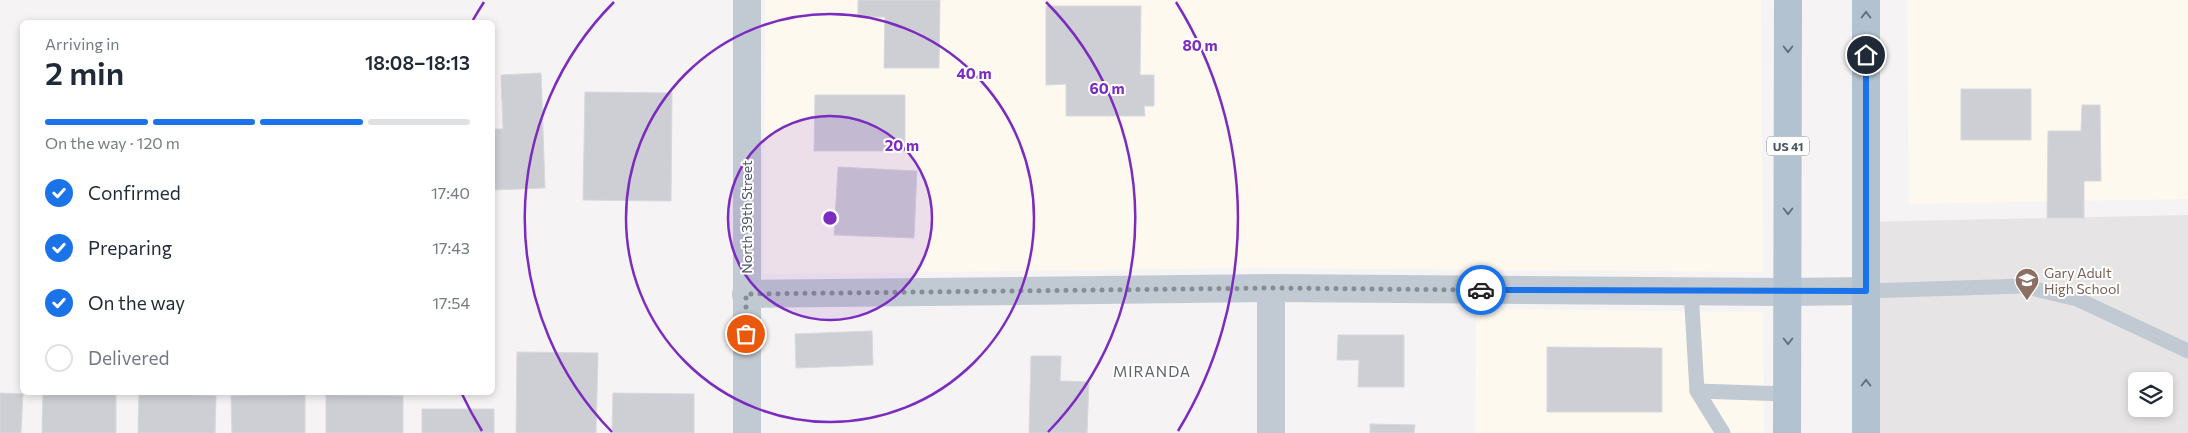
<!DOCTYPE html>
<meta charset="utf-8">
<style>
body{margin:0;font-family:Commissioner,sans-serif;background:#f6f6f7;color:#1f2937;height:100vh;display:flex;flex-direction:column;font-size:19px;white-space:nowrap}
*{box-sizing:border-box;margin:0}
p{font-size:16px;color:#747a83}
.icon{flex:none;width:28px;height:28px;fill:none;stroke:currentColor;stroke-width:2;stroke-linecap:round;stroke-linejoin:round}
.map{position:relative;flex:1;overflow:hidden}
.side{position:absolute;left:20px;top:20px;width:475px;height:375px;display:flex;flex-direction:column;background:#fff;border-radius:8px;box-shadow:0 2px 8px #0003}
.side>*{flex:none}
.buttons{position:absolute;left:2128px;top:372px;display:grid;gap:10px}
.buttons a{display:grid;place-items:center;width:45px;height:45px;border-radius:8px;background:#fff;box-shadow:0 2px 8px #0003;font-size:25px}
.pin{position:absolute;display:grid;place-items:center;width:42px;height:42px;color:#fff;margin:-21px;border:2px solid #fff;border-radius:50%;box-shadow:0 1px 5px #0007}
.courier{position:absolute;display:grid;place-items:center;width:50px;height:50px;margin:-25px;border:4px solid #1a73e8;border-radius:50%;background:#fff;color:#222;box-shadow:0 1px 6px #0007}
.headline em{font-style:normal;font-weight:600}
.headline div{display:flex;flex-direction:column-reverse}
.headline{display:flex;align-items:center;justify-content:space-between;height:85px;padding:0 25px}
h1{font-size:32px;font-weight:600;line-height:38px}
.bar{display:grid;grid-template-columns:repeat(4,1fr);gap:8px 5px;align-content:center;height:60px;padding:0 25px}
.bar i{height:6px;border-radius:4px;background:#e0e1e3}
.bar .selected{background:#1a73e8}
.bar p{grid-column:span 4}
ol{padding:0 25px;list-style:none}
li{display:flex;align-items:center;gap:15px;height:55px}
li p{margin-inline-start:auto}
li .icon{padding:5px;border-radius:50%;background:#1a73e8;color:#fff;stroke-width:4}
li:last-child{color:#747a83}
li i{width:28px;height:28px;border:2px solid #e0e1e3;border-radius:50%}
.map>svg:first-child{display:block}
</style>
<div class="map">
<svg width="2188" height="433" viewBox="0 0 2188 433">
<rect width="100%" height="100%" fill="#f5f3f3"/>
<!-- commercial -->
<g fill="#fdf9ef">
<polygon points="765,0 1761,0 1763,272 1254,268 764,274"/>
<polygon points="1907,0 2188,0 2188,199 1909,204"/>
<polygon points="1476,309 1763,312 1764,433 1475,433"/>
</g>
<!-- education -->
<path fill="#e6e4e5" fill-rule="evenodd" d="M 2188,215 L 2188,433 L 1866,433 L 1866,222 ZM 2136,381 L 2164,381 L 2164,409 L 2136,409 Z"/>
<!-- building -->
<g fill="#cdcfd5" stroke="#d7d9de">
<polygon points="858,0 940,0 939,68 884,68 885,17 858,17"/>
<polygon points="1046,6 1141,6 1140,75 1154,75 1154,106 1144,106 1145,116 1066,116 1066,84 1046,85"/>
<polygon points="541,73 545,188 492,190 492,129 503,129 501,75"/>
<rect x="1961" y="89" width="70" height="51"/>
<polygon points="585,92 672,93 671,201 583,200"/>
<polygon points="815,95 905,95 905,151 814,151"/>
<polygon points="2082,105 2100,105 2101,181 2084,181 2084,218 2047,218 2048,131 2081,131"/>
<polygon points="838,167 917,171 914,238 834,235"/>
<polygon points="872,331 873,365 796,368 795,334"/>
<polygon points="1338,335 1404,335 1404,387 1358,387 1359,360 1337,360"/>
<polygon points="1547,347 1662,348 1662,412 1547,412"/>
<polygon points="517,352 598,353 596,433 516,433"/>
<polygon points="1031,356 1061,356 1060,381 1089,382 1087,433 1029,433"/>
<polygon points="43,392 116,392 116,433 42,433"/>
<polygon points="139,392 190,392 190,395 216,396 215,433 138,433"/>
<polygon points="0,393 23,394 21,433 0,433"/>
<polygon points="613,393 694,394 694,433 612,433"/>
<polygon points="305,395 305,433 232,433 231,396"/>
<polygon points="326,395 403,396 403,433 326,433"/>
<rect x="422" y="409" width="72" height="24"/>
<polygon points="1370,424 1415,425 1414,433 1370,433"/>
</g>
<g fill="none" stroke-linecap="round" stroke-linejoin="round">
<!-- lane -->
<g stroke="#c1cad2" stroke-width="15">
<polyline points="1691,291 1697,391 1788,394"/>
<polyline points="1866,291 2023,286 2077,299 2188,351"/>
<polyline points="1697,391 1723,433"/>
</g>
<!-- street -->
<g stroke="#c1cad2" stroke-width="28">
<polyline points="746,294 1271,288 1788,292 1866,291"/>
<polyline points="747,433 747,0"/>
<polyline points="1271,433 1271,288"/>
</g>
<!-- primary -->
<g stroke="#b3c2d1" stroke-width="28">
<polyline points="1787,433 1788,0"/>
<polyline points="1866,433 1866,0"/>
</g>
</g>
<!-- one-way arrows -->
<defs><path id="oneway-chevron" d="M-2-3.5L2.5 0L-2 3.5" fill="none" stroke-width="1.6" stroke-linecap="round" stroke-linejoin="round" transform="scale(1.25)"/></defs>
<g stroke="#64717d">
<use href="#oneway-chevron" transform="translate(1866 15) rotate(-90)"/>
<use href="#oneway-chevron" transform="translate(1788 49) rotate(90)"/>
<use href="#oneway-chevron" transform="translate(1788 211) rotate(90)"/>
<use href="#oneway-chevron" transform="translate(1788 341) rotate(90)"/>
<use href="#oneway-chevron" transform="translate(1866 383) rotate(-90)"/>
</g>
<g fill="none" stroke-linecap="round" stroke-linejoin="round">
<!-- done -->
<polyline stroke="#868d94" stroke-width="5" stroke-dasharray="0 9" points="746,334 746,294 1272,288 1481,290"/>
<!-- route -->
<polyline stroke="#1a73e8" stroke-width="6" points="1481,290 1866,291 1866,55"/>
</g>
<!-- distance rings -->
<circle cx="830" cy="218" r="102" fill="#7b2cbf" fill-opacity=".12"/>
<g fill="none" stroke="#7b2cbf" stroke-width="2.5">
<circle cx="830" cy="218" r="102"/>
<circle cx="830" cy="218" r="204"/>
<path d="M612 432A306 306 0 0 1 614 2M1046 2A306 306 0 0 1 1048 432"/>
<path d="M482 431A408 408 0 0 1 462 394M473 20A408 408 0 0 1 484 2M1176 2A408 408 0 0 1 1178 431"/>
</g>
<!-- icons -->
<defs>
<symbol id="school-pin" viewBox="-11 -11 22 30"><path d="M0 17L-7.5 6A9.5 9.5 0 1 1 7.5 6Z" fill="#8d6e63" stroke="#fff"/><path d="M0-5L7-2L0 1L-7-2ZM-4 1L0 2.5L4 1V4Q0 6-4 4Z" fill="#fff"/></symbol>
</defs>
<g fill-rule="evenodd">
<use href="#school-pin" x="2013" y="266" width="28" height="38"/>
</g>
<g text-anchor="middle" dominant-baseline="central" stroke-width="4" stroke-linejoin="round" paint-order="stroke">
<!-- shield labels -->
<rect fill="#fff" stroke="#808990" stroke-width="1" x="1767" y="136.5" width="42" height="19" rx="4"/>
<g font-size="12" font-weight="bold" fill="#4a5661">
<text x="1788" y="146">US 41</text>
</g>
<!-- street labels -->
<g font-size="14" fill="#4a5661" stroke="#fff">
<text transform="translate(746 217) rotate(-90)">North 39th Street</text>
</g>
<!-- education labels -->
<g font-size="14" fill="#785e54" stroke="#fff" text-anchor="start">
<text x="2044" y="272">Gary Adult<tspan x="2044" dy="16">High School</tspan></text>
</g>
<!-- neighbourhood labels -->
<g font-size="15" letter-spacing="1" fill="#5f6368" stroke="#fff">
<text x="1152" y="371">MIRANDA</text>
</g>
</g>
<circle cx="830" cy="218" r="8" fill="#7b2cbf" stroke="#fff" stroke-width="2.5"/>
<g font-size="15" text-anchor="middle" font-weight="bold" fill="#7b2cbf" stroke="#fff" stroke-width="4" stroke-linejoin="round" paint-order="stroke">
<text x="1200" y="51">80 m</text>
<text x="974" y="79">40 m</text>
<text x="1107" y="94">60 m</text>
<text x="902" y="151">20 m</text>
</g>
</svg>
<div class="buttons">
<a><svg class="icon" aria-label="layers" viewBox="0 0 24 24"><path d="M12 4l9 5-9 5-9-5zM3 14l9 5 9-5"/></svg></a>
</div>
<div class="pin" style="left:746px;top:334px;background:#ea580c"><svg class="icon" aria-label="bag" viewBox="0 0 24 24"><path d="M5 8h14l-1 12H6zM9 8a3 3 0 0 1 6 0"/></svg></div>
<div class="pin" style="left:1866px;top:55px;background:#1f2937"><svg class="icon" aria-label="home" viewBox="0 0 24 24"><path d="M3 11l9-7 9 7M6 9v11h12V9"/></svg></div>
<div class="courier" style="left:1481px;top:290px"><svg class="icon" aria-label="car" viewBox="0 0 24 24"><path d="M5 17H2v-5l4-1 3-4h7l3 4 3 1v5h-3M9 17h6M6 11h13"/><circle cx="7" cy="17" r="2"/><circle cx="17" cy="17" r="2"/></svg></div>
<section class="side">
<div class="headline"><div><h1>2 min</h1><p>Arriving in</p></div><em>18:08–18:13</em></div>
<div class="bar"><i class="selected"></i><i class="selected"></i><i class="selected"></i><i></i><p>On the way · 120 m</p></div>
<ol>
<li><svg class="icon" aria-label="check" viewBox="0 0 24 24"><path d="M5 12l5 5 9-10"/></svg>Confirmed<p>17:40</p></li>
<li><svg class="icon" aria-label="check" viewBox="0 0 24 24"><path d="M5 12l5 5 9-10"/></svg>Preparing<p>17:43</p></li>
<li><svg class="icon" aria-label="check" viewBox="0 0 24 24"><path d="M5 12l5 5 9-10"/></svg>On the way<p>17:54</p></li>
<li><i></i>Delivered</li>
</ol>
</section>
</div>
